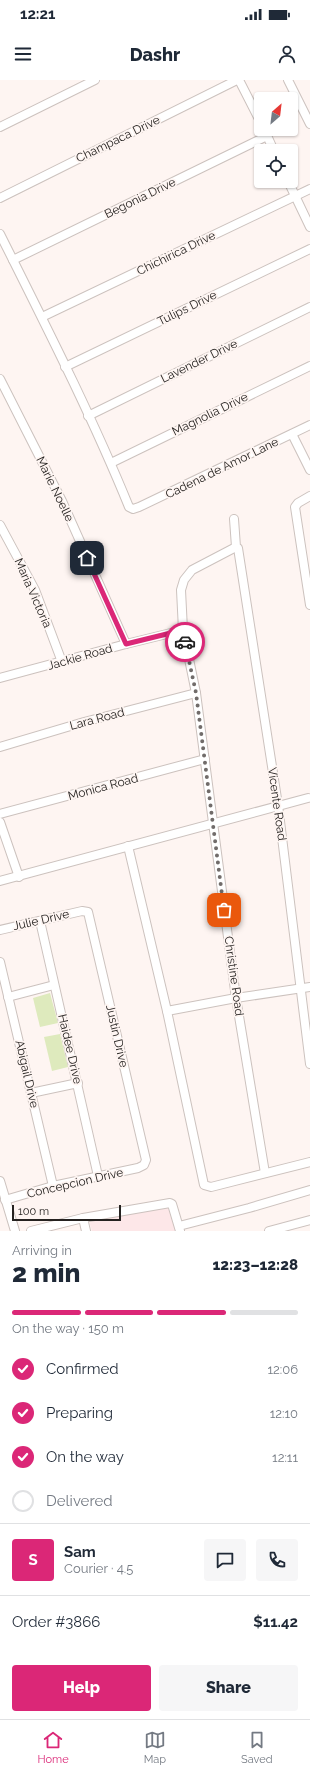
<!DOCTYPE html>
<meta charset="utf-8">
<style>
body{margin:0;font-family:Raleway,sans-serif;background:#f6f6f7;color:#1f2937;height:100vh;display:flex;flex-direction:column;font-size:15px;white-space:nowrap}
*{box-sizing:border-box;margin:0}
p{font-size:13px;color:#747a83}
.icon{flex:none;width:22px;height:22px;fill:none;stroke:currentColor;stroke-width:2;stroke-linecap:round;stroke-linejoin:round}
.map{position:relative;height:1151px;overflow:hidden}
.panel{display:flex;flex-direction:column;background:#fff;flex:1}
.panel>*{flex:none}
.needle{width:26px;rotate:28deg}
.buttons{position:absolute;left:254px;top:12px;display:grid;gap:8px}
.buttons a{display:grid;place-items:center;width:44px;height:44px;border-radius:4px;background:#fff;box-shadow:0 1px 3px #0004;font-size:20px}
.scale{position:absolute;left:12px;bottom:10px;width:109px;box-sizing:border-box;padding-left:4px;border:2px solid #252220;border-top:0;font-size:11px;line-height:14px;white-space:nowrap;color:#252220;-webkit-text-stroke:3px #fef5f2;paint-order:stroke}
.pin{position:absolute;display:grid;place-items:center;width:34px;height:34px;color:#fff;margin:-17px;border-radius:8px;box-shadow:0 2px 6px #0006}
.courier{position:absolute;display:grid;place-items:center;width:40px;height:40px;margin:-20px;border:3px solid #db2777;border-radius:50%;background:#fff;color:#222;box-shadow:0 1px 5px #0007}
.head em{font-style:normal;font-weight:800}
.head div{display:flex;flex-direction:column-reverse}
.head{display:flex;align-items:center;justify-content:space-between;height:68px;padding:0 12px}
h1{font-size:26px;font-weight:800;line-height:30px}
.bar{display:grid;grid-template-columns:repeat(4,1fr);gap:6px 4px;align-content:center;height:48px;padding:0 12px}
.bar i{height:5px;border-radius:3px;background:#e0e1e3}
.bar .active{background:#db2777}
.bar p{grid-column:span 4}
.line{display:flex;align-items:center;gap:10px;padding:0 12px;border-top:1px solid #e0e1e3}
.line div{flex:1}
.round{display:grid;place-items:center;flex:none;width:42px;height:42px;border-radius:4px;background:#f6f6f7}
ol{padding:0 12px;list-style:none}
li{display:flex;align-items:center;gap:12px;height:44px}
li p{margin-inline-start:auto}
li .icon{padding:4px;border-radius:50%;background:#db2777;color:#fff;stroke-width:4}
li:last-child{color:#747a83}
li i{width:22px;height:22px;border:2px solid #e0e1e3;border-radius:50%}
.primary-button{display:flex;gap:8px;margin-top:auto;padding:8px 12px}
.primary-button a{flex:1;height:46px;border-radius:4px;background:#db2777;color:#fff;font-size:16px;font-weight:800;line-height:46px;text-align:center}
.primary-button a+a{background:#f6f6f7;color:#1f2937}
.status{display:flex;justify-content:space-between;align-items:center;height:28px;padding:0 20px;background:#fff;direction:ltr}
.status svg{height:11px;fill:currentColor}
header{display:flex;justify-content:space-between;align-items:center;height:52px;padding:0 12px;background:#fff;font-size:18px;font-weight:800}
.tabs{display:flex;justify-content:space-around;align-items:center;height:56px;border-top:1px solid #e0e1e3;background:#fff;font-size:11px;color:#747a83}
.tabs a{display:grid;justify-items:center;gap:2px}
.tabs .active{color:#db2777}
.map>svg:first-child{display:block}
</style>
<div class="status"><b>12:21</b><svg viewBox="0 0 49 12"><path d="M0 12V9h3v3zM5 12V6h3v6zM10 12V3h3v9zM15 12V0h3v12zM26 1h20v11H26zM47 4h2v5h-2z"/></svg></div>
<header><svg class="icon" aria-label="menu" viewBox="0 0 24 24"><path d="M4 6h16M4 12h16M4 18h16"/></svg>Dashr<svg class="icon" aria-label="person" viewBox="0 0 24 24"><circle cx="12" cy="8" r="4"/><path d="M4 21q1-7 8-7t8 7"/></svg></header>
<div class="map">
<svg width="310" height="1151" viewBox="0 0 310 1151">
<rect width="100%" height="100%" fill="#fef5f2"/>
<!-- education -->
<polygon fill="#fde7e8" points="172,1127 178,1151 92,1151 89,1141"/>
<!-- green -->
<g fill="#deeabd">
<polygon points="50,913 58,943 40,947 33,918"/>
<polygon points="60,954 68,987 52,991 44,957"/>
</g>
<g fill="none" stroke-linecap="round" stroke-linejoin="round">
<defs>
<g id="minor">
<polyline points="239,0 261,43"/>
<polyline points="288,0 310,44"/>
<polyline points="0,47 95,0"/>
<polyline points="264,49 274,71"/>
<polyline points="288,101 310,147"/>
<polyline points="0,118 237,0"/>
<path d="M 0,154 C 45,244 91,334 129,427 L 133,429 L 139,427 L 310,345"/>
<polyline points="13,180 267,56"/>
<polyline points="42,237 310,109"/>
<polyline points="65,287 310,169"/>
<polyline points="0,299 62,421 126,564"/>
<polyline points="88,336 310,227"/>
<polyline points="292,354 310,390"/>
<polyline points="111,383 310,286"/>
<polyline points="310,416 298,423 295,427 310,525"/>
<polyline points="234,439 236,467 238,468 278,725 310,984"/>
<polyline points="0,445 35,510 62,582"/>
<polyline points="236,467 192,490 184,500 181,510 183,550 196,613 236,918 265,1093"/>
<polyline points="0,598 126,564 183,550"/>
<polyline points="0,667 84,642 196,613"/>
<polyline points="0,734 205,679"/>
<polyline points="0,742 19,797"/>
<polyline points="128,766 167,931 204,1105 211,1107 310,1082"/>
<polyline points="0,801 308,718"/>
<polyline points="40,841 98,1096"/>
<polyline points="0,850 82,831 88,832 146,1080 144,1085 138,1088 53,1106 5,1120"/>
<polyline points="0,882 53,1106"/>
<polyline points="8,917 54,905"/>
<polyline points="167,931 236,918 310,907"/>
<polyline points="31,1013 78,1003"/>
<polyline points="0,1101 15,1151"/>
<polyline points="83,1138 86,1151"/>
<polyline points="179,1146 249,1128 310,1110"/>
<polyline points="31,1151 83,1138 170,1123 172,1124 180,1151"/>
<polyline points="269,1151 310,1140"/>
</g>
</defs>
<!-- minor casing -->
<use href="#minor" stroke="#ccc2be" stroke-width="10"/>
<!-- minor -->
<use href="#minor" stroke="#fff" stroke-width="8"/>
</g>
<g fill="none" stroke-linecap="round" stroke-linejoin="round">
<!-- done -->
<polyline stroke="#716c6a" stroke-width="4" stroke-dasharray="0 7.2" points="185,562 196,613 224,830"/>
<!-- route -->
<polyline stroke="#db2777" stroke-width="5" points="87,478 126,564 183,550 185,562"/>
</g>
<g text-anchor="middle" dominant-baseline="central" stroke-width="3.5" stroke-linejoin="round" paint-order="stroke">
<!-- street labels -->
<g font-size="12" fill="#252220" stroke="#fef5f2">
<text transform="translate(118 59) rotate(-26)">Champaca Drive</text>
<text transform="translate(140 118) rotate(-26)">Begonia Drive</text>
<text transform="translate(176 173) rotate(-26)">Chichirica Drive</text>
<text transform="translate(187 228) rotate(-26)">Tulips Drive</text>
<text transform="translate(199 281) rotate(-26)">Lavender Drive</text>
<text transform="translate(210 334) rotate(-26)">Magnolia Drive</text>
<text transform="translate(222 388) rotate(-26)">Cadena de Amor Lane</text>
<text transform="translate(55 409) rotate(64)">Marie Noelle</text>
<text transform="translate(33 513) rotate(66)">Maria Victoria</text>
<text transform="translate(80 577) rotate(-16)">Jackie Road</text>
<text transform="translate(97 639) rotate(-15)">Lara Road</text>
<text transform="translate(103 707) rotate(-15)">Monica Road</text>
<text transform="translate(277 724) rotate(82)">Vicente Road</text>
<text transform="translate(41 840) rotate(-13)">Julie Drive</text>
<text transform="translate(234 896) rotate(82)">Christine Road</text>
<text transform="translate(117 956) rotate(77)">Justin Drive</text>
<text transform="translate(70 969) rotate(77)">Haidee Drive</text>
<text transform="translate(27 994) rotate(77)">Abigail Drive</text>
<text transform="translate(75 1103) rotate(-13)">Concepcion Drive</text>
</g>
</g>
</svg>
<div class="buttons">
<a><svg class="needle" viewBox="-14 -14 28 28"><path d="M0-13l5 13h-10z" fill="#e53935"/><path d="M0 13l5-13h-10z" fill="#747a83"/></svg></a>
<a><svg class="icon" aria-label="locate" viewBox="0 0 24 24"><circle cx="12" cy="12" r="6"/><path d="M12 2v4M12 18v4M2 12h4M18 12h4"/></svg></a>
</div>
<div class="scale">100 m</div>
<div class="pin" style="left:224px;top:830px;background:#ea580c"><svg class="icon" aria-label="bag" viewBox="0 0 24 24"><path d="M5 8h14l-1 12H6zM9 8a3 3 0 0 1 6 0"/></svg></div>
<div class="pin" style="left:87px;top:478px;background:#1f2937"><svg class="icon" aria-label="home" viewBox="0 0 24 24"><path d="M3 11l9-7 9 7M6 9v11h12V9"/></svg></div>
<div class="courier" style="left:185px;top:562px"><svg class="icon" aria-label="car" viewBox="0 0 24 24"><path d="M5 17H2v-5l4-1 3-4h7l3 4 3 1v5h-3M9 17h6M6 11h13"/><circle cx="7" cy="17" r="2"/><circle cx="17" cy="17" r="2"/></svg></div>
</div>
<section class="panel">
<div class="head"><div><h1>2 min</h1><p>Arriving in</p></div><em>12:23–12:28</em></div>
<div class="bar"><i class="active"></i><i class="active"></i><i class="active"></i><i></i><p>On the way · 150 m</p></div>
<ol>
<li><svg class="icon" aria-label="check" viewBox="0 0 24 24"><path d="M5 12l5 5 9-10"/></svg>Confirmed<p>12:06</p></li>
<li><svg class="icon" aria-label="check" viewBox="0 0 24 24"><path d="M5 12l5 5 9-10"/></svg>Preparing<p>12:10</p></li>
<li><svg class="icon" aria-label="check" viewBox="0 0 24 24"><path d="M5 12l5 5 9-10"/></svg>On the way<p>12:11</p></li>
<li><i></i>Delivered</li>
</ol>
<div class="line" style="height:72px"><b class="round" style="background:#db2777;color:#fff">S</b><div><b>Sam</b><p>Courier · 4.5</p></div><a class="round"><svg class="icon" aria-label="chat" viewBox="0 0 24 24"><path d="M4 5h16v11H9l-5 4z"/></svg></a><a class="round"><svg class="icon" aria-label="phone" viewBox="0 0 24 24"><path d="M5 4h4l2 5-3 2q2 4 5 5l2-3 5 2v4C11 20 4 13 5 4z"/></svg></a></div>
<div class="line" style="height:52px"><div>Order #3866</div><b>$11.42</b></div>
<div class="primary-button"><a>Help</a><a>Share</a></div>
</section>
<nav class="tabs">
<a class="active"><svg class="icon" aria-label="home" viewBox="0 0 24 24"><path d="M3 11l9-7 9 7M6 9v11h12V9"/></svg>Home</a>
<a><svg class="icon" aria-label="map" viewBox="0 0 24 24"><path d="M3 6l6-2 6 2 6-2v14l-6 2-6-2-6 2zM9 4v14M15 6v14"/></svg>Map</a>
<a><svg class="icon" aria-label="saved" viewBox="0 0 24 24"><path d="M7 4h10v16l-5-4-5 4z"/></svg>Saved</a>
</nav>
